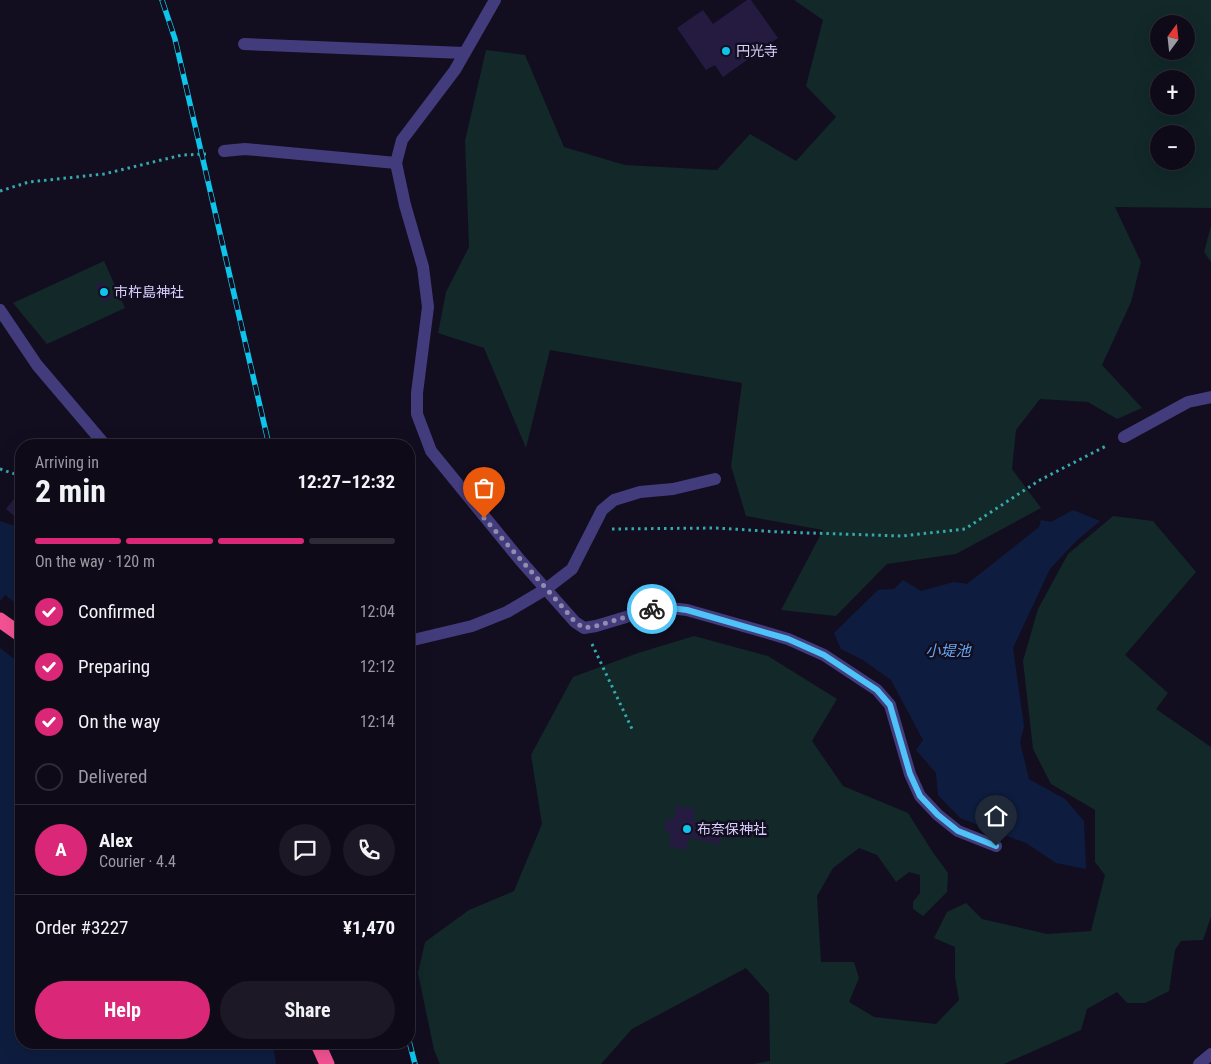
<!DOCTYPE html>
<meta charset="utf-8">
<style>
body{margin:0;font-family:"Roboto Condensed","Noto Sans JP",sans-serif;background:#1c1825;color:#f1f3f6;height:100vh;display:flex;flex-direction:column;font-size:19px;white-space:nowrap}
*{box-sizing:border-box;margin:0}
p{font-size:16px;color:#9b9aa2}
.icon{flex:none;width:28px;height:28px;fill:none;stroke:currentColor;stroke-width:2;stroke-linecap:round;stroke-linejoin:round}
.map{position:relative;flex:1;overflow:hidden}
.side{position:absolute;left:15px;top:439px;width:400px;height:610px;display:flex;flex-direction:column;background:#0e0a18;border-radius:20px;box-shadow:0 5px 20px #0002,0 0 0 1px #2e2b37}
.side>*{flex:none}
.needle{width:32px;rotate:15deg}
.tools{position:absolute;left:1150px;top:15px;display:grid;gap:10px}
.tools a{display:grid;place-items:center;width:45px;height:45px;border-radius:50%;background:#0e0a18;box-shadow:0 5px 20px #0002,0 0 0 1px #2e2b37;font-size:25px}
.pin{position:absolute;display:grid;place-items:center;width:42px;height:42px;color:#fff;margin:-51px -21px;border-radius:50% 50% 50% 0;rotate:-45deg;box-shadow:0 0 5px #0007}
.pin .icon{rotate:45deg}
.courier{position:absolute;display:grid;place-items:center;width:50px;height:50px;margin:-25px;border:4px solid #4fc3f7;border-radius:50%;background:#fff;color:#222;box-shadow:0 1px 6px #0007}
.summary em{font-style:normal;font-weight:700}
.summary div{display:flex;flex-direction:column-reverse}
.summary{display:flex;align-items:center;justify-content:space-between;height:85px;padding:0 20px}
h1{font-size:32px;font-weight:700;line-height:38px}
.bar{display:grid;grid-template-columns:repeat(4,1fr);gap:8px 5px;align-content:center;height:60px;padding:0 20px}
.bar i{height:6px;border-radius:4px;background:#2e2b37}
.bar .selected{background:#db2777}
.bar p{grid-column:span 4}
.line{display:flex;align-items:center;gap:12px;padding:0 20px;border-top:1px solid #2e2b37}
.line div{flex:1}
.round{display:grid;place-items:center;flex:none;width:52px;height:52px;border-radius:26px;background:#1c1825}
ol{padding:0 20px;list-style:none}
li{display:flex;align-items:center;gap:15px;height:55px}
li p{margin-inline-start:auto}
li .icon{padding:5px;border-radius:50%;background:#db2777;color:#fff;stroke-width:4}
li:last-child{color:#9b9aa2}
li i{width:28px;height:28px;border:2px solid #2e2b37;border-radius:50%}
.button{display:flex;gap:10px;margin-top:auto;padding:10px 20px}
.button a{flex:1;height:58px;border-radius:30px;background:#db2777;color:#fff;font-size:20px;font-weight:700;line-height:58px;text-align:center}
.button a+a{background:#1c1825;color:#f1f3f6}
.map>svg:first-child{display:block}
</style>
<div class="map">
<svg width="1211" height="1064" viewBox="0 0 1211 1064">
<rect width="100%" height="100%" fill="#120e20"/>
<!-- green -->
<g fill="#122829" fill-rule="evenodd">
<path d="M 794,0 L 1211,0 L 1211,208 L 1115,207 L 1141,262 L 1131,302 L 1102,365 L 1142,408 L 1117,419 L 1088,402 L 1040,399 L 1016,430 L 1012,469 L 1041,508 L 956,554 L 887,564 L 836,616 L 781,610 L 823,530 L 746,516 L 731,466 L 742,383 L 550,350 L 526,448 L 484,348 L 438,333 L 446,292 L 469,247 L 465,141 L 486,50 L 525,55 L 564,147 L 625,165 L 717,170 L 750,134 L 796,161 L 836,117 L 806,86 L 823,20 ZM 1159,24 L 1186,24 L 1186,51 L 1159,51 ZM 1159,79 L 1186,79 L 1186,106 L 1159,106 ZM 1159,134 L 1186,134 L 1186,161 L 1159,161 Z"/>
<polygon points="1211,226 1211,262 1204,252"/>
<polygon points="104,261 125,308 47,344 13,303"/>
<polygon points="1113,516 1153,521 1196,572 1125,655 1168,693 1156,709 1211,747 1211,917 1203,940 1181,941 1175,950 1169,991 1145,1003 1127,1003 1117,992 1087,1009 1081,1030 1004,1064 753,1064 770,1061 769,994 746,968 632,1029 601,1064 440,1064 434,1050 418,973 425,942 469,910 514,891 542,824 531,755 573,677 638,653 694,636 768,656 837,699 812,741 843,786 908,813 932,851 948,873 947,892 923,916 913,909 913,902 920,893 920,875 909,872 896,882 877,855 859,848 833,868 817,896 821,962 854,962 859,978 849,1002 874,1017 936,1024 959,1000 955,977 955,947 934,938 947,912 966,903 982,919 1047,934 1091,931 1105,875 1095,862 1095,810 1051,784 1033,749 1023,661 1038,609 1068,554"/>
</g>
<!-- water -->
<g fill="#0e1d3f">
<polygon points="1073,510 1100,521 1076,541 1050,569 1013,648 1024,726 1020,742 1029,779 1065,799 1084,821 1086,869 1056,863 1026,843 960,818 938,795 936,773 916,750 923,740 891,680 863,660 841,649 834,633 878,590 894,589 903,580 921,591 954,582 967,584 1039,527 1041,520 1051,522"/>
<polygon points="0,521 21,528 21,607 5,595 0,601"/>
<polygon points="0,648 21,664 21,1042 273,1043 276,1064 0,1064"/>
</g>
<!-- building -->
<g fill="#251b40">
<polygon points="747,0 751,0 778,38 723,77 715,65 706,70 677,28 703,10 713,24"/>
<polygon points="104,282 112,298 104,302 95,286"/>
<polygon points="21,490 21,517 19,520 6,509"/>
<polygon points="677,805 696,810 693,820 701,822 700,826 722,832 719,845 689,837 686,850 668,846 671,833 664,831 667,818 673,820"/>
</g>
<g fill="none" stroke-linecap="round" stroke-linejoin="round">
<!-- path -->
<g stroke="#35a9ab" stroke-width="3" stroke-dasharray="2.5 4" stroke-linecap="butt">
<polyline points="0,191 29,182 104,174 182,155 206,154"/>
<polyline points="0,469 21,476"/>
<polyline points="612,529 716,528 780,532 902,536 965,529 1040,480 1108,445"/>
<polyline points="592,644 633,731"/>
</g>
<!-- lane -->
<g stroke="#433c7c" stroke-width="12">
<polyline points="244,44 464,53"/>
<polyline points="224,151 245,149 396,163"/>
</g>
<!-- street -->
<g stroke="#433c7c" stroke-width="12">
<polyline points="495,0 455,70 402,140 396,163 405,205 423,267 428,307 417,393 417,414 431,451 520,560 575,622 584,628 596,626 656,608 670,608 687,610 761,631 788,639 824,655 877,690 890,705 910,774 920,796 938,815 958,831 996,846"/>
<polyline points="0,310 37,365 105,445"/>
<polyline points="1124,437 1188,402 1211,397"/>
<polyline points="409,641 472,626 507,612 546,589 572,569 602,510 614,500 640,492 673,489 715,479"/>
<polyline points="1199,1064 1211,1054"/>
</g>
<!-- highway -->
<g stroke="#f55294" stroke-width="15">
<polyline points="0,620 21,635"/>
<polyline points="317,1042 327,1064"/>
</g>
<defs>
<g id="rail">
<polyline points="162,0 175,39 269,445"/>
<polyline points="409,1041 415,1064"/>
</g>
</defs>
<!-- rail casing -->
<use href="#rail" stroke="#0ec4ea" stroke-width="5.5"/>
<!-- rail -->
<use href="#rail" stroke="#120e20" stroke-width="4" stroke-dasharray="11" stroke-linecap="butt"/>
</g>
<g fill="none" stroke-linecap="round" stroke-linejoin="round">
<!-- done -->
<polyline stroke="#938caf" stroke-width="5" stroke-dasharray="0 9" points="484,518 566,611 575,622 584,628 596,626 652,609"/>
<!-- route -->
<polyline stroke="#4fc3f7" stroke-width="6" points="652,609 670,608 687,610 788,639 824,655 877,690 890,705 910,774 920,796 938,815 958,831 996,846"/>
</g>
<!-- markers -->
<g fill="#0ec4ea" stroke="#120e20" stroke-width="2">
<circle cx="726" cy="51" r="5"/>
<circle cx="104" cy="292" r="5"/>
<circle cx="687" cy="829" r="5"/>
</g>
<g text-anchor="middle" dominant-baseline="central" stroke-width="5" stroke-linejoin="round" paint-order="stroke">
<!-- poi labels -->
<g font-size="14" fill="#d8d0fc" stroke="#120e20" text-anchor="start">
<text x="736" y="51">円光寺</text>
<text x="114" y="292">市杵島神社</text>
<text x="697" y="829">布奈保神社</text>
</g>
<!-- water labels -->
<g font-size="15" font-style="italic" fill="#64a8f6" stroke="#120e20">
<text x="948" y="651">小堤池</text>
</g>
</g>
</svg>
<div class="tools">
<a><svg class="needle" viewBox="-14 -14 28 28"><path d="M0-13l5 13h-10z" fill="#e53935"/><path d="M0 13l5-13h-10z" fill="#9b9aa2"/></svg></a>
<a>+</a>
<a>−</a>
</div>
<div class="pin" style="left:484px;top:518px;background:#ea580c"><svg class="icon" aria-label="bag" viewBox="0 0 24 24"><path d="M5 8h14l-1 12H6zM9 8a3 3 0 0 1 6 0"/></svg></div>
<div class="pin" style="left:996px;top:846px;background:#1f2937"><svg class="icon" aria-label="home" viewBox="0 0 24 24"><path d="M3 11l9-7 9 7M6 9v11h12V9"/></svg></div>
<div class="courier" style="left:652px;top:609px"><svg class="icon" aria-label="bike" viewBox="0 0 24 24"><circle cx="6" cy="16" r="4"/><circle cx="18" cy="16" r="4"/><path d="M6 16l4-8h5l3 8M10 8l3 8H6M13 5h3"/></svg></div>
<section class="side">
<div class="summary"><div><h1>2 min</h1><p>Arriving in</p></div><em>12:27–12:32</em></div>
<div class="bar"><i class="selected"></i><i class="selected"></i><i class="selected"></i><i></i><p>On the way · 120 m</p></div>
<ol>
<li><svg class="icon" aria-label="check" viewBox="0 0 24 24"><path d="M5 12l5 5 9-10"/></svg>Confirmed<p>12:04</p></li>
<li><svg class="icon" aria-label="check" viewBox="0 0 24 24"><path d="M5 12l5 5 9-10"/></svg>Preparing<p>12:12</p></li>
<li><svg class="icon" aria-label="check" viewBox="0 0 24 24"><path d="M5 12l5 5 9-10"/></svg>On the way<p>12:14</p></li>
<li><i></i>Delivered</li>
</ol>
<div class="line" style="height:90px"><b class="round" style="background:#db2777;color:#fff">A</b><div><b>Alex</b><p>Courier · 4.4</p></div><a class="round"><svg class="icon" aria-label="chat" viewBox="0 0 24 24"><path d="M4 5h16v11H9l-5 4z"/></svg></a><a class="round"><svg class="icon" aria-label="phone" viewBox="0 0 24 24"><path d="M5 4h4l2 5-3 2q2 4 5 5l2-3 5 2v4C11 20 4 13 5 4z"/></svg></a></div>
<div class="line" style="height:65px"><div>Order #3227</div><b>¥1,470</b></div>
<div class="button"><a>Help</a><a>Share</a></div>
</section>
</div>
